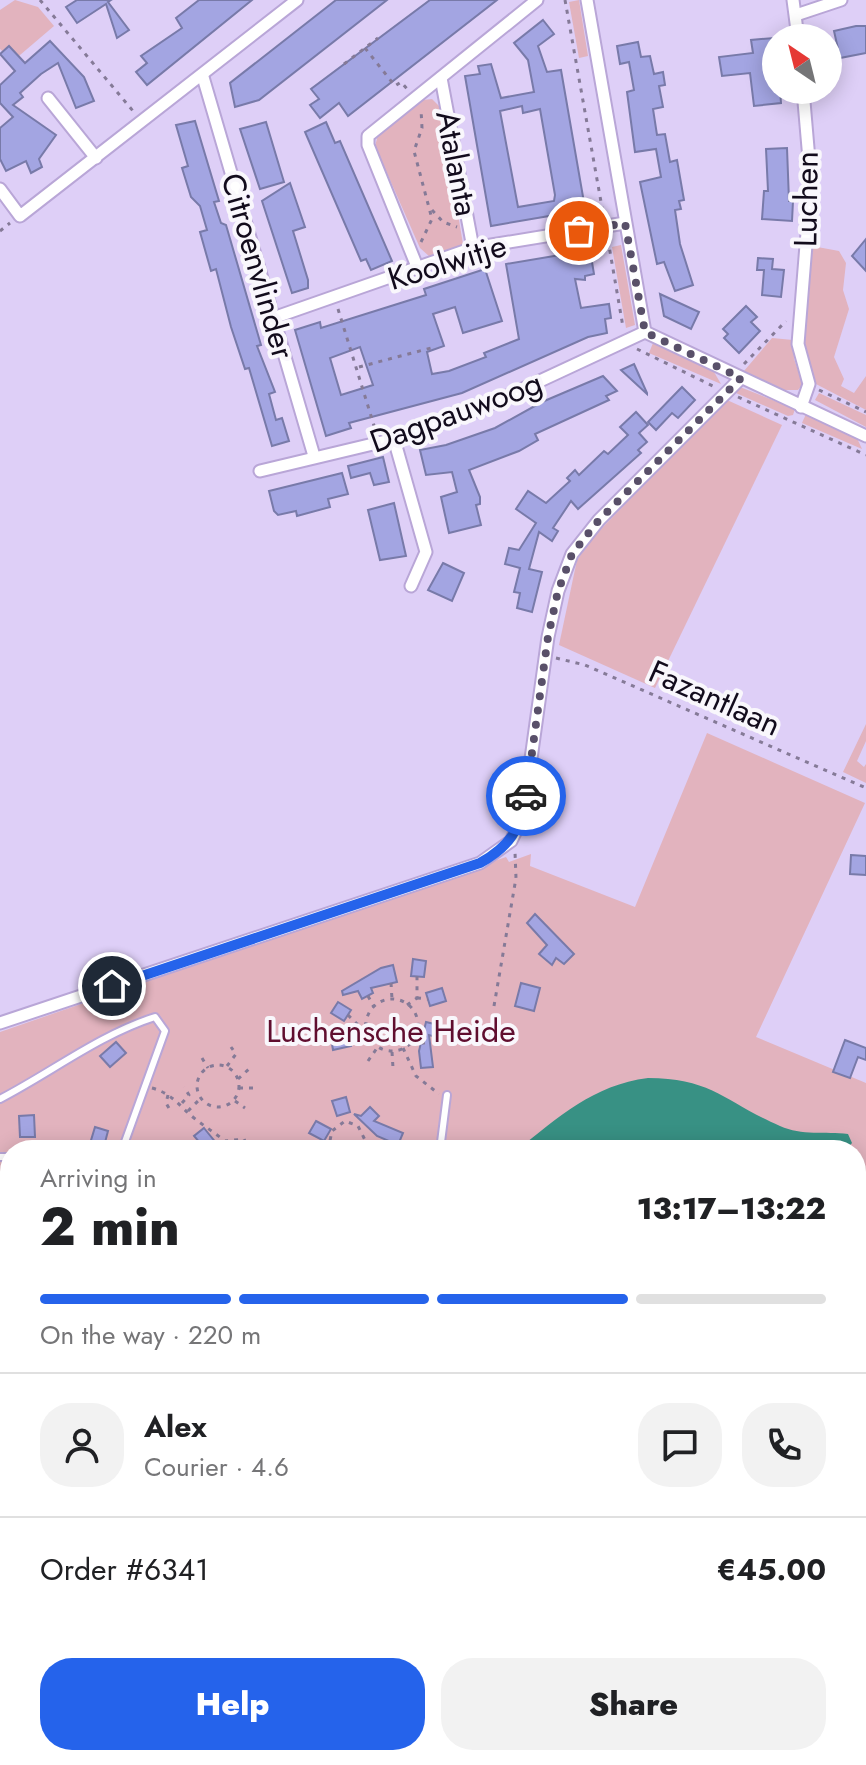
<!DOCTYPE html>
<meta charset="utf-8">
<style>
body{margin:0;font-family:Jost,sans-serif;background:#f2f2f2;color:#202124;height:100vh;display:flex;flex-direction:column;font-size:30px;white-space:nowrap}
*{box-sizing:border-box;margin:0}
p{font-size:26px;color:#757577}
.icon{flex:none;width:44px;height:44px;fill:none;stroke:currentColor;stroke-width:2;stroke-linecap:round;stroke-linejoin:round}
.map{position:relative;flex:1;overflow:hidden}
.drawer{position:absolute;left:0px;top:1140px;width:866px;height:626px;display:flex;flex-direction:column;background:#fff;border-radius:32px 32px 0 0;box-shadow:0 4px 20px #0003}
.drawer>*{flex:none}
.needle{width:52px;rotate:325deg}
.fabs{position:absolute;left:762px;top:24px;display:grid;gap:16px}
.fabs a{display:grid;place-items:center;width:80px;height:80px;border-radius:50%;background:#fff;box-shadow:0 4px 20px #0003;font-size:40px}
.pin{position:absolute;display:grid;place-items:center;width:68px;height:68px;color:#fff;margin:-34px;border:4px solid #fff;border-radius:50%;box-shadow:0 2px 8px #0007}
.courier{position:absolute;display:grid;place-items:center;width:80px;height:80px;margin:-40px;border:6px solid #2563eb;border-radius:50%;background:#fff;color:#222;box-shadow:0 2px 10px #0007}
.headline em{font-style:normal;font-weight:800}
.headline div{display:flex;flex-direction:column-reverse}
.headline{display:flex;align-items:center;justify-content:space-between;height:136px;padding:0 40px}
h1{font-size:52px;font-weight:800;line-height:60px}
.bar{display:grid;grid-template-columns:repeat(4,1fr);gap:12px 8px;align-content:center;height:96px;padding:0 40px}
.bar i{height:10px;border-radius:6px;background:#e0e0e0}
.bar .selected{background:#2563eb}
.bar p{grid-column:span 4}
.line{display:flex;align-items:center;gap:20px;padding:0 40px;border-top:2px solid #e0e0e0}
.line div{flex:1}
.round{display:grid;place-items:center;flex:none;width:84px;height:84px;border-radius:32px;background:#f2f2f2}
.primary-button{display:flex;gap:16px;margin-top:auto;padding:16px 40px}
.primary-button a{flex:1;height:92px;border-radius:32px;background:#2563eb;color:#fff;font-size:32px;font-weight:800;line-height:92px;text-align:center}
.primary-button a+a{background:#f2f2f2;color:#202124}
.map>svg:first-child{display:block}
</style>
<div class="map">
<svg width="866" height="1765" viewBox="0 0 866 1765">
<rect width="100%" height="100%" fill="#decff7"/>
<!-- green -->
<g fill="#e2b3be" fill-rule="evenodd">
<polygon points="15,0 38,7 54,26 13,61 0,49 0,10"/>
<polygon points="579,0 588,56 579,58 569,2"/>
<polygon points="432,99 440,107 463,244 460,248 430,257 420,248 375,146 378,135 423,100"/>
<polygon points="621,245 635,325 626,328 612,247"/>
<polygon points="812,246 839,251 846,263 843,290 849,309 834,357 844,379 841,386 854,393 866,376 866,410 814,383 803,350"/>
<polygon points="772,338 793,340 794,359 803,384 798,390 784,390 744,371"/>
<polygon points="653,343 714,372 721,384 649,353"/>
<polygon points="740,387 795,409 793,415 788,416 736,393"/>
<polygon points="819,393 866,415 866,427 815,400"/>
<polygon points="727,400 782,425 655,688 559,645 577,560 594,536"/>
<polygon points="806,414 856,436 862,449 802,423"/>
<polygon points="866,724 866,741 857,761 864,767 866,764 866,783 843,772"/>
<path d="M 707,733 L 865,803 L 756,1037 L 866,1083 L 866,1765 L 0,1765 L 0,1032 L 506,857 L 509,862 L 531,854 L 530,866 L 635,907 ZM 10,1150 L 856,1150 L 856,1756 L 10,1756 Z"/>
</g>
<!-- water -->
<g fill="#389184">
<path d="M 648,1078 C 713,1078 726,1103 780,1126 C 802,1136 825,1131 848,1134 L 852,1143 L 846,1150 L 517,1150 C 559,1117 593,1085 648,1078 Z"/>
<polygon points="0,1235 10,1246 10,1299 0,1301"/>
</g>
<!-- building -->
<g fill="#a3a5e2" stroke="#787aa9" stroke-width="2" fill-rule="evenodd">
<polygon points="77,0 111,0 108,2 129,30 117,38 106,4 77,23 66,7"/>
<polygon points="199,0 252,0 147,85 136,72 147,63 141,56 182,28 176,18"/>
<polygon points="336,0 387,0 259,100 235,107 230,83"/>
<polygon points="430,0 497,0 348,116 339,103 320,118 310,105 319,99 311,89"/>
<path d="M 543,20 L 554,34 L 538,46 L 547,72 L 561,70 L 586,214 L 561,219 L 561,214 L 491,226 L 465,76 L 480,74 L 478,66 L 491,64 L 501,98 L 534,92 L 528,60 L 514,43 ZM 522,106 L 523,113 L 540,109 L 555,195 L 554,201 L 518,207 L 500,111 Z"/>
<polygon points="856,26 866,26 866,53 840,58 834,31"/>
<polygon points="774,38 776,90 780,90 781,103 754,106 750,73 722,76 719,57 753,53 751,40"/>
<polygon points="50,41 84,77 94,101 76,108 58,63 41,74 20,93 23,97 13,105 56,135 39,159 42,167 31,173 26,161 6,171 0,159 0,128 13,117 0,103 0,85 15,71 0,54 9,46 25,63"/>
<polygon points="638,42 641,57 650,56 654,74 663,72 665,85 659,86 663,107 653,109 657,135 665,134 670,162 677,160 684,200 679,201 681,209 675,210 680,244 693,285 675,291 664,262 657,264 640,182 661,177 656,149 635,152 627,92 634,90 629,62 620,64 617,46"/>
<polygon points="195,121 219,201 214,202 221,223 226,225 261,345 257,346 275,392 269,394 276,420 282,418 289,441 272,446 249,368 245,369 231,327 216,269 211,271 200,232 207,230 200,206 191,197 182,168 188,166 176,125"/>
<polygon points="266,122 284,182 260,189 240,129"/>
<polygon points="326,122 335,143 340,141 392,261 371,270 366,259 361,261 305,132"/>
<polygon points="787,148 789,201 793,201 792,221 762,219 764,191 768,191 766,149"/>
<polygon points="290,183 305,227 293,231 308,280 308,288 292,293 262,201"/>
<polygon points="866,239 866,271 852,256"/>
<path d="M 590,250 L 594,274 L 585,276 L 585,280 L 575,279 L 581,308 L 609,304 L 611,318 L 605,319 L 607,333 L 588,337 L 462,393 L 349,423 L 351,428 L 326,436 L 295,330 L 320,322 L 321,328 L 426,295 L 424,289 L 485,269 L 502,321 L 463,333 L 455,307 L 433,314 L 444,346 L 427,352 L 432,374 L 449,371 L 486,357 L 484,353 L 519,339 L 506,264 ZM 360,347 L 373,385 L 341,395 L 330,358 Z"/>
<polygon points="758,258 773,259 772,269 784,270 781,297 762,295 764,270 757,270"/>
<polygon points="660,294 699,312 691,329 664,316"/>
<polygon points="746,306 757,317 751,322 760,331 739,353 724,338 728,334 723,329"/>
<polygon points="634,364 647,393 647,394 621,370"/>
<polygon points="603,376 617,391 606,396 609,400 535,434 538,440 519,451 469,470 480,497 480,504 476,505 481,525 449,533 441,497 457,492 452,472 426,475 420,450 446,445 495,428 542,402"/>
<polygon points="682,387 695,400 678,418 672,413 656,430 648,422"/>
<polygon points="636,412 648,425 639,433 647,442 638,450 641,453 578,509 571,501 553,528 558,531 552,541 539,532 529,569 542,572 532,612 517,608 520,593 514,592 520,568 505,564 509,548 519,550 536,523 516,509 528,491 546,503 570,481 567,478 575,470 579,475 604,451 608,454 628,435 620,427"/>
<polygon points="383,457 389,482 374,485 370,473 351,478 348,466"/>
<polygon points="342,473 348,494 328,499 330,507 297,516 296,511 278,515 274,511 269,491"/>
<polygon points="394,503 406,556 380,560 368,510"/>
<polygon points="443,563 464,573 452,601 428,590"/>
<polygon points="851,855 866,856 866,875 850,874"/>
<polygon points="535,914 574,954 564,964 556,958 552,965 539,954 547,945 527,923"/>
<polygon points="413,959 426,961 424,977 411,976"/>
<polygon points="393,965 397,982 371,988 373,993 362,999 358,991 343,995 342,991 381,968"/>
<polygon points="521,983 540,988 534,1011 515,1006"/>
<polygon points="442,988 446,1001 430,1006 426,993"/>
<polygon points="338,1002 351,1010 344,1021 331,1013"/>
<polygon points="426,1022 443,1026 440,1038 429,1035 433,1067 421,1068 419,1051"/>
<polygon points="348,1034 351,1046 333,1050 331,1038"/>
<polygon points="845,1040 866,1048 866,1060 858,1057 850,1078 833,1072"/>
<polygon points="116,1042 126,1053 110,1067 100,1056"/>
<polygon points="346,1097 350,1112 337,1116 332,1101"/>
<polygon points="370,1107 379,1116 374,1121 403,1133 398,1145 377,1136 354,1114 361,1116"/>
<polygon points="34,1115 35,1137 20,1137 19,1116"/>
<polygon points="316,1121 331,1129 324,1141 309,1133"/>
<polygon points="95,1127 108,1131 103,1150 89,1147"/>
<polygon points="204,1128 208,1133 222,1150 206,1150 194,1136"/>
</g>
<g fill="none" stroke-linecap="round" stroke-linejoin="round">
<defs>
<g id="service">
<path d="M 0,1099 C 52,1072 99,1035 155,1017 L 165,1031 L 122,1150"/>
<polyline points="440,1150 447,1095"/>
<polyline points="0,1157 10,1157"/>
<polyline points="0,1403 10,1404"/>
<polyline points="0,1536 10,1507"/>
<polyline points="0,1604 10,1608"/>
<polyline points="188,1765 191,1756"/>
</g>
<g id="minor">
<polyline points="587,0 645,332 866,436"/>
<polyline points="793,0 798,38"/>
<polyline points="796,15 841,0"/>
<polyline points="203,77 314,456"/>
<polyline points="441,78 473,248"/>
<polyline points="48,98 96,158"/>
<polyline points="0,189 20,216 297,0"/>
<polyline points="418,269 368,145 368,136 537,0"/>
<polyline points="273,318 473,248 625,223"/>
<polyline points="801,407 809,384 798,344 811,183 803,90"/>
<polyline points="394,439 426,552 411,586"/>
<polyline points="260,471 394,439 469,414 645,332"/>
<polyline points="0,1023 480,863 511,841 523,816 548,637 558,591 572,554 599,520 741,378"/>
<polyline points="503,1765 509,1756"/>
</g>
</defs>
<!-- service casing -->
<use href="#service" stroke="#b9a6d7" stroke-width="10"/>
<!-- minor casing -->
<use href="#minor" stroke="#b9a6d7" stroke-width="15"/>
<!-- path -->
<g stroke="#857a97" stroke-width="3" stroke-dasharray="4 6" stroke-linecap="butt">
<polyline points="40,0 133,111"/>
<polyline points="565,0 603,213"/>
<polyline points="365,48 395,86 401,82 408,90"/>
<polyline points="344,64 378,38"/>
<polyline points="432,210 443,222 457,227"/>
<polyline points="0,231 10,223"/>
<polyline points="608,240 623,327"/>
<polyline points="421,242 432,219 414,151 422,128 421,109"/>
<polyline points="338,309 376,432"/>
<polyline points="637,349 717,388"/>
<polyline points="744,364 786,321"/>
<polyline points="359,367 431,348"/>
<polyline points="819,390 866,412"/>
<polyline points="738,397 866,455"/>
<polyline points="556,658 585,665 866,788"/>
<polyline points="391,983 392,999"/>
<polyline points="368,996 374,1007"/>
<polyline points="417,998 428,999"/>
<circle cx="392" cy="1025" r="26"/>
<polyline points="407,1005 417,998 417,976"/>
<polyline points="494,1006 516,878 515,852"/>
<polyline points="348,1015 357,1024 365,1024"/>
<polyline points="417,1033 423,1039 424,1050"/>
<polyline points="349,1040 369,1035"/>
<polyline points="403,1048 416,1076 439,1094"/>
<polyline points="392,1052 393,1068"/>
<polyline points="202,1058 208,1068"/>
<polyline points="368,1061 377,1048"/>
<circle cx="218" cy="1086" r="21"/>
<polyline points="227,1066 236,1054 231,1047"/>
<polyline points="238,1079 250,1068"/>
<path d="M 152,1088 C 173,1094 179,1106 194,1118 C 204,1126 215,1133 225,1141 L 244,1139 L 246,1143"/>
<polyline points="239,1088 255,1088"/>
<polyline points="168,1095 166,1103 170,1110"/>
<polyline points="235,1101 245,1108"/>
<polyline points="182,1103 189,1095 184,1087"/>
<polyline points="188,1111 201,1098"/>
<polyline points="369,1146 388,1146 387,1150"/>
<polyline points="328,1150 332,1131 345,1121 358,1126 370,1150"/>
<polyline points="856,1182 866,1170"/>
<polyline points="0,1663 10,1670"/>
<polyline points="0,1745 15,1765"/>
<polyline points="110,1756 110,1765"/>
<polyline points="256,1756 296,1765"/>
<polyline points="363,1756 363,1765"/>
<polyline points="257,1765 265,1760 263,1756"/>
<polyline points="298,1765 317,1758 362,1761"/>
<polyline points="387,1765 388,1758"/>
</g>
<!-- service -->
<use href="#service" stroke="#fff" stroke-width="6"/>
<!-- minor -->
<use href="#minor" stroke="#fff" stroke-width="11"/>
</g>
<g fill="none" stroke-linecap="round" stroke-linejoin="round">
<!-- done -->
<polyline stroke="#595069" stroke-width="8" stroke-dasharray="0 14.4" points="526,796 548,637 558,591 572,554 599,520 741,378 645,332 625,223 579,231"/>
<!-- route -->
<path stroke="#2563eb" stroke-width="10" d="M 112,986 L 480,863 C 509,847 521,829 526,796"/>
</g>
<g text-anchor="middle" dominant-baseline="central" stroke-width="8" stroke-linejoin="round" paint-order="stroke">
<!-- street labels -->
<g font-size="32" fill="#120b1c" stroke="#f9f7fc">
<text transform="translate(457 163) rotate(79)">Atalanta</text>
<text transform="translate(806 199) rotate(-89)">Luchen</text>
<text transform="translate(447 262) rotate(-17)">Koolwitje</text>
<text transform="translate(258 266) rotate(74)">Citroenvlinder</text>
<text transform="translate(456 412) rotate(-20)">Dagpauwoog</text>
<text transform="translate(715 698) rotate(24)">Fazantlaan</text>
</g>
<!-- park labels -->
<g font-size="32" fill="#600e2f" stroke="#f9f7fc">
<text x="391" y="1031">Luchensche Heide</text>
</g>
</g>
</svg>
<div class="fabs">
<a><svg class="needle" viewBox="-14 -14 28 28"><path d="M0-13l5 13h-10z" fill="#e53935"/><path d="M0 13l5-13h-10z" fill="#757577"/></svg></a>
</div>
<div class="pin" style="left:579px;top:231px;background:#ea580c"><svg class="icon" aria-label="bag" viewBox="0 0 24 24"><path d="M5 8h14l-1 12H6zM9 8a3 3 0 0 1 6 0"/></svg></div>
<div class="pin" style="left:112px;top:986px;background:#1f2937"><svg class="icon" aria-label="home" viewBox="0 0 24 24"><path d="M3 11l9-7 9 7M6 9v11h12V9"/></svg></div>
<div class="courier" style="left:526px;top:796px"><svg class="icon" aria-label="car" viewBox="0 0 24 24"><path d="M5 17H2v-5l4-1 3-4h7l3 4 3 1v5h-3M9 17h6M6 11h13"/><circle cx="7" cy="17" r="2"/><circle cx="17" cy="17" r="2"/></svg></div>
<section class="drawer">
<div class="headline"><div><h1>2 min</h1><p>Arriving in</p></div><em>13:17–13:22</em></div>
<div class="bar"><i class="selected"></i><i class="selected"></i><i class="selected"></i><i></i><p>On the way · 220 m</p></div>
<div class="line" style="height:144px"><a class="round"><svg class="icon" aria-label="person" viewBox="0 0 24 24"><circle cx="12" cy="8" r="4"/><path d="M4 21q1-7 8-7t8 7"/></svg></a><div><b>Alex</b><p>Courier · 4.6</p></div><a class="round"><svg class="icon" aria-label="chat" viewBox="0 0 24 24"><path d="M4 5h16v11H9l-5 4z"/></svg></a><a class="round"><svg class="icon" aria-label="phone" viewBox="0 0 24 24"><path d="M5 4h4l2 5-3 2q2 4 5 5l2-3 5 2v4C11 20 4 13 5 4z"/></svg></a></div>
<div class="line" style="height:104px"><div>Order #6341</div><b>€45.00</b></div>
<div class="primary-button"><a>Help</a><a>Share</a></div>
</section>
</div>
